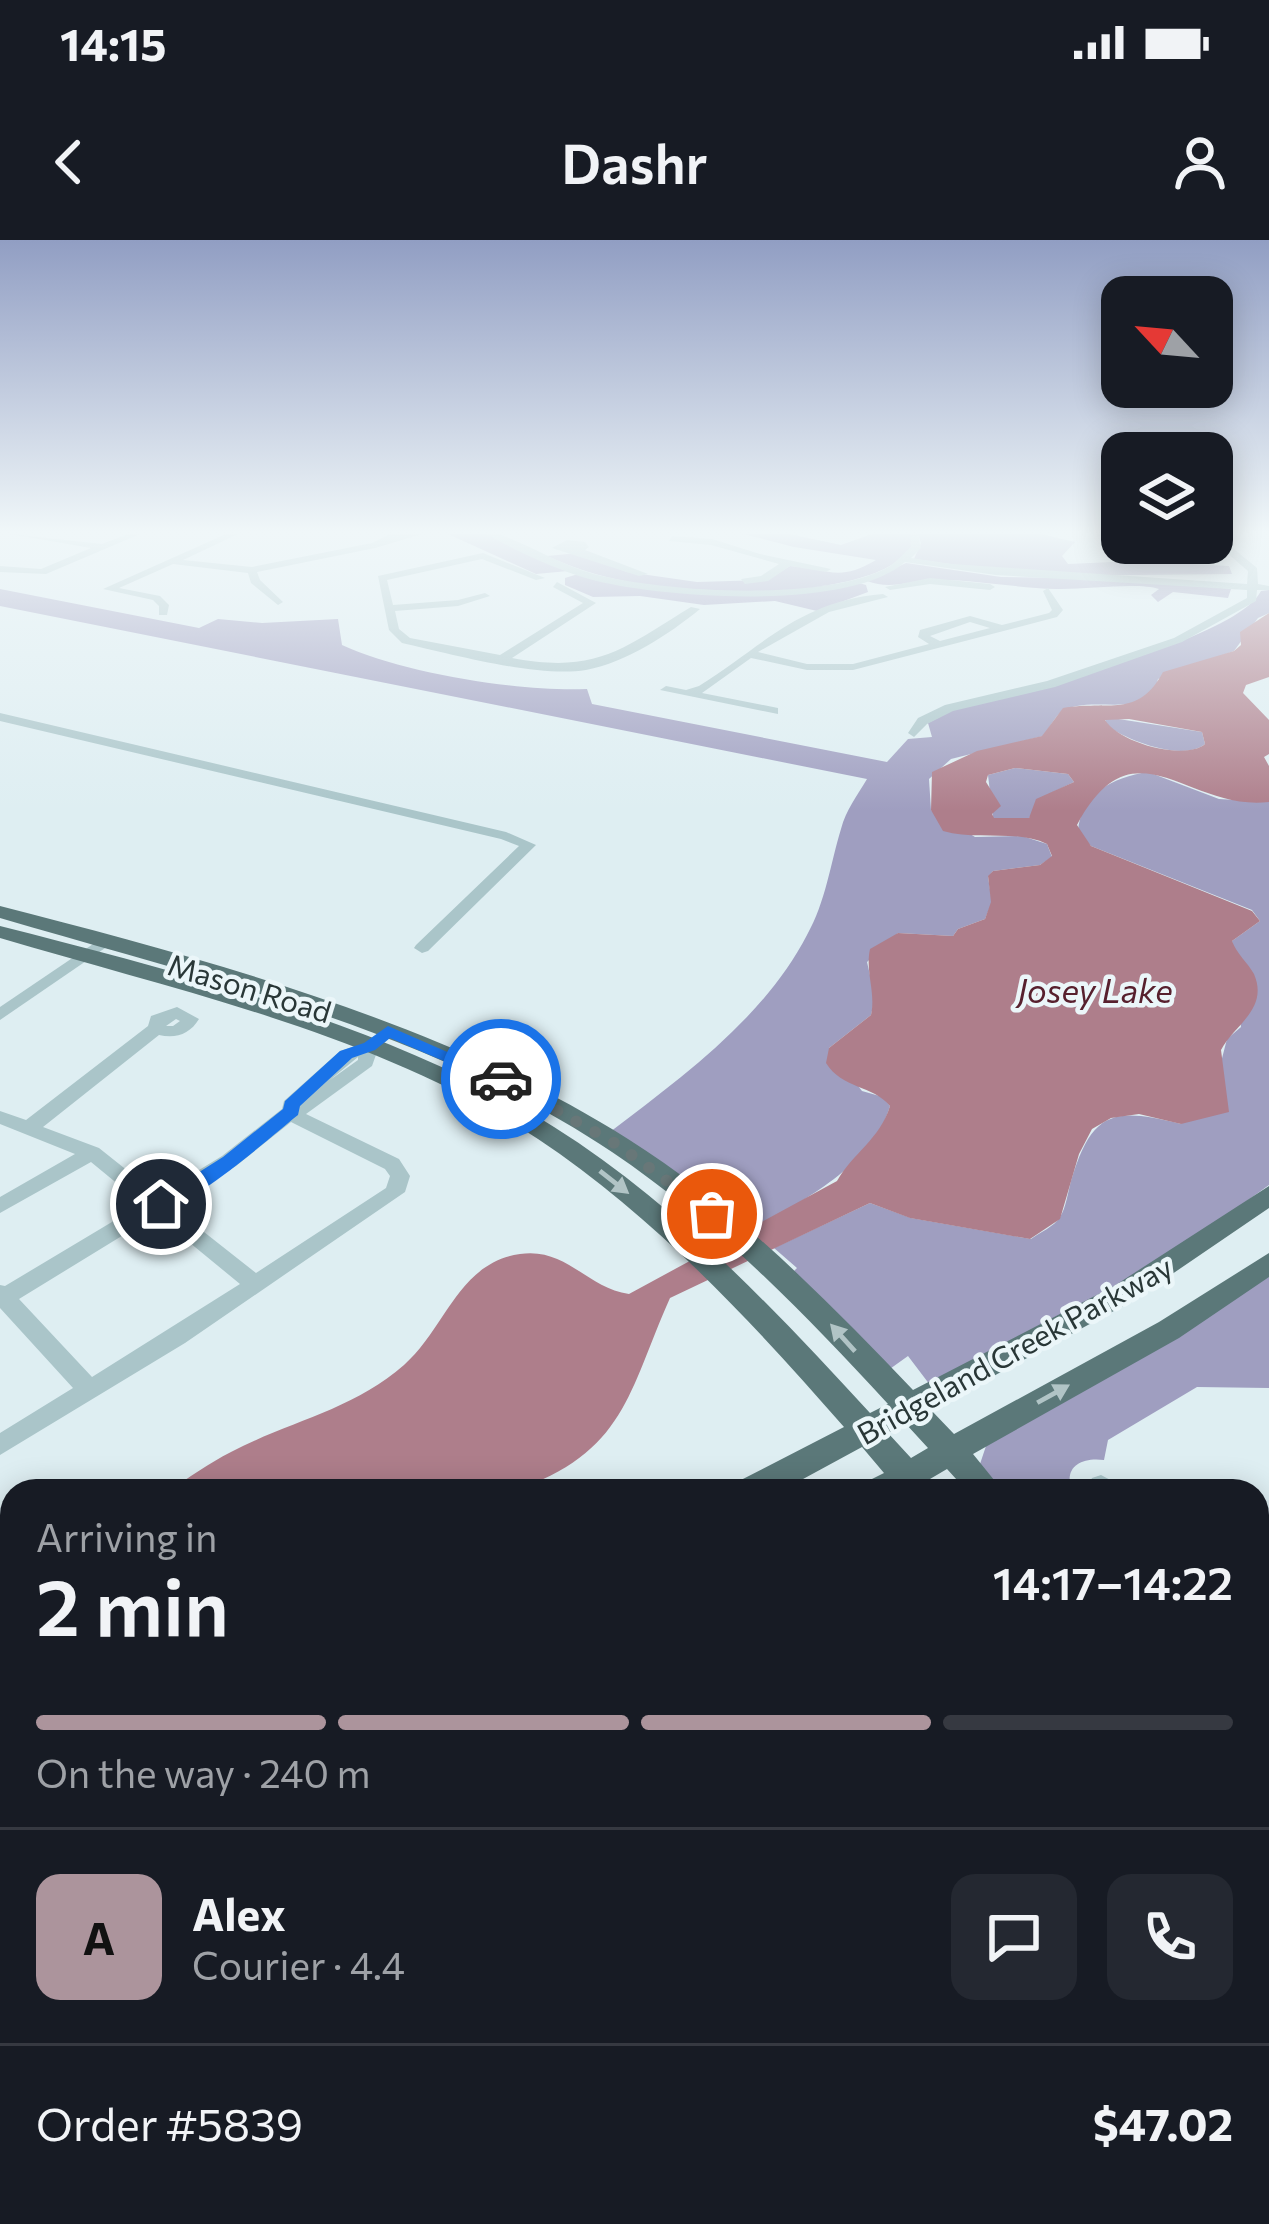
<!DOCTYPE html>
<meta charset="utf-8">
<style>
body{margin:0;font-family:Commissioner,sans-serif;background:#242831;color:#f1f3f6;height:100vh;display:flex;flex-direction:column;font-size:45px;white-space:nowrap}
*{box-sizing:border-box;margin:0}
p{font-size:39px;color:#9ea1a6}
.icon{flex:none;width:66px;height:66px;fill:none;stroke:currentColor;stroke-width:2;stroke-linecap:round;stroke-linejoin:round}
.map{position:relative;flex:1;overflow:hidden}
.sheet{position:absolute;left:0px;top:1239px;width:1269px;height:747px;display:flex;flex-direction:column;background:#171b24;border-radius:36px 36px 0 0;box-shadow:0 6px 30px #0003}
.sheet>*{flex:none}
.needle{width:78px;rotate:296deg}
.buttons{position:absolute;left:1101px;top:36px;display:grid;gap:24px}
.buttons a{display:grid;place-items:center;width:132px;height:132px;border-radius:24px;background:#171b24;box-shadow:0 6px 30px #0003;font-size:60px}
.pin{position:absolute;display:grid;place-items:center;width:102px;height:102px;color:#fff;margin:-51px;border:6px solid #fff;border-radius:50%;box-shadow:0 3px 12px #0007}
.courier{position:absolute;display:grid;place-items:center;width:120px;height:120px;margin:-60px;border:9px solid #1a73e8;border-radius:50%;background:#fff;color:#222;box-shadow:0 3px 15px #0007}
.head em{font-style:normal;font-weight:600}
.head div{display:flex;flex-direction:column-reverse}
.head{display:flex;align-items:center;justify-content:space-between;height:204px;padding:0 36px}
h1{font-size:78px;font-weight:600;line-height:90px}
.bar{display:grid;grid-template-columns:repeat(4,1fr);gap:18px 12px;align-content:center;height:144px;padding:0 36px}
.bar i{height:15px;border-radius:9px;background:#363941}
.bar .current{background:#ac949c}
.bar p{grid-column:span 4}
.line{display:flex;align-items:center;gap:30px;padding:0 36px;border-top:3px solid #363941}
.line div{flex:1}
.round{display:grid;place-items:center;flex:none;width:126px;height:126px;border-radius:24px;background:#242831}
.status{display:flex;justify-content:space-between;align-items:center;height:84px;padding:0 60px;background:#171b24;direction:ltr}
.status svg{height:33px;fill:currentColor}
header{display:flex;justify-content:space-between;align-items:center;height:156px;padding:0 36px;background:#171b24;font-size:54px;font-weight:600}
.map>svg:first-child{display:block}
</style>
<div class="status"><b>14:15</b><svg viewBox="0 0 49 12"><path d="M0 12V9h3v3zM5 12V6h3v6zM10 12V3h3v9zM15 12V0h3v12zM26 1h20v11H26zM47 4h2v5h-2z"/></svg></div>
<header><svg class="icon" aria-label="back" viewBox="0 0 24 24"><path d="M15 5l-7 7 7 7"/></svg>Dashr<svg class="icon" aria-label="person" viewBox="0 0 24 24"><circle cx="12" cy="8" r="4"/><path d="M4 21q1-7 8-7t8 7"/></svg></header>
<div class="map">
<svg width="1269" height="1984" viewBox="0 0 1269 1984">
<rect width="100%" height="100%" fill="#deeef2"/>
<!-- green -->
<g fill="#9f9ec0">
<polygon points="448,294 486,294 568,331 536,334"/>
<path d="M 744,294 L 789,294 L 841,305 L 872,294 L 910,294 L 913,303 C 886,362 700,354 645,345 C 611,339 579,331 547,316 L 578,313 L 627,332 L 697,342 L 768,340 L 790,326 C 827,328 838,343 876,320 L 794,307 Z"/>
<polygon points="918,294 1041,294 1075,302 1062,316 1068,324 1135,321 1229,326 1232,334 1036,336 914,319 921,303"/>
<path d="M 906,323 L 1001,337 L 1144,339 L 1231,349 L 1228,358 L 1173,352 L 1158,362 L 1151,355 L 1159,349 C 1137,342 1084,350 1056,349 C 1015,348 973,339 933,340 C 910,341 890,350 867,341 Z"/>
<path d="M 578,334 C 669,357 763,354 855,342 L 866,345 L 868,352 L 817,371 L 775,361 L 704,365 L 640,356 L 593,357 L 565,345 L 565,338 Z"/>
<path d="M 0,349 L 199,388 L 218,379 L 262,383 L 338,379 L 342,405 C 403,433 519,452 587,449 L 592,464 L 887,522 L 908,499 L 932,497 L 928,483 L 953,470 C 1013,452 1236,401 1261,351 L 1269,350 L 1269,373 L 1258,378 L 1234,411 L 1158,439 C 1148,484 1089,451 1060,473 C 1054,478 1049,489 1043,496 L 951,519 L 929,539 L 931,570 L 975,597 L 1022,596 L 1047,604 L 1052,617 L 1040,625 L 993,631 L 988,637 L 992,662 L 985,679 L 958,689 L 953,696 L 898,693 L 867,722 L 875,757 L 871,775 L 829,808 L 862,851 L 883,857 L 890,866 C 872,926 805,959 754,989 L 610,892 C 682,837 764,778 807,695 C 826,661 830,625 841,589 C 846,570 857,556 867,539 L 0,366 Z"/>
<path d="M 1112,478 L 1202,492 L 1205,504 C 1183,522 1129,501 1107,486 L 1105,479 Z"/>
<polygon points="1015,528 1068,534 1074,542 1043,557 1029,578 993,578 988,535"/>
<path d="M 1148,532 L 1219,559 L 1269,562 L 1269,945 L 1159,1024 L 930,1145 L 908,1116 L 887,1131 L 792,1033 L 797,1028 L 774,1008 L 870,963 L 911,978 L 1031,999 C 1039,993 1055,986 1060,977 C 1066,968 1068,952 1071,941 C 1092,871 1113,867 1181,884 L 1220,826 L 1227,799 L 1241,787 L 1232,701 L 1260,681 L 1252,670 L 1091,606 L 1078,592 C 1080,554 1113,537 1148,532 Z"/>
<path d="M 1269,1034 L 1269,1148 L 1197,1147 L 1108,1200 L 1104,1220 C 1081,1217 1063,1227 1072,1251 L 1001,1251 L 980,1224 L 986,1206 Z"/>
</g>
<!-- water -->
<path fill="#ae7e8b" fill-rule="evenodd" d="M 1269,373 L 1269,437 L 1246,445 L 1243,453 L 1269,480 L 1269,514 L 1264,517 L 1269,526 L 1269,562 C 1187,572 1134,478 1077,585 L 1091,606 L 1252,671 L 1260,681 L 1232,701 C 1237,714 1247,722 1254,734 C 1269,769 1234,785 1221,810 L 1229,872 L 1181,884 L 1139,874 L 1111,878 L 1092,889 L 1079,914 L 1060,979 L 1030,999 L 910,978 L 870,963 L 670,1058 C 628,1152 626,1213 513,1251 L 168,1251 C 189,1238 209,1223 231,1212 C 290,1181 353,1170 404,1125 C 446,1088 458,1023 520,1014 C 566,1007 587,1048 629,1054 L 837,941 C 853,913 880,899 890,866 C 873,845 842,849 826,823 L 829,808 L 871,775 C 876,752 865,732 870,709 L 898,693 L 953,696 L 958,689 L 985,679 L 991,662 L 988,636 L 993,631 L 1040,625 L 1052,616 L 1047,604 C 1015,589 978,601 943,591 L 931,570 L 932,532 L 977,511 L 1042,496 L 1063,468 C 1109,460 1138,479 1163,432 L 1234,411 L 1241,405 L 1240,392 ZM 1129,479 L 1202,492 L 1205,504 C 1185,521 1119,503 1105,480 ZM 1015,528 L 1068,534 L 1074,542 L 1036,559 L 1029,578 L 994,578 L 992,574 L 1001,566 L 986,542 L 988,535 Z"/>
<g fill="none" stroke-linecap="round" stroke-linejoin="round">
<!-- minor -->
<g fill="#aac5c9" fill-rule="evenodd">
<polygon points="10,294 102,304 128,294 140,294 46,334 0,332 0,326 41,329 91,308"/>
<polygon points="226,294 238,294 183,320 252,327 372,303 390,294 422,294 375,308 257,332 260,340 283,362 278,365 251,343 248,333 173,324 119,348 160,356 169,365 167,375 159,375 159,366 153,360 103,349"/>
<path d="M 487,294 L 499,294 C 531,306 561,325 594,334 C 662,352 828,363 890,326 C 897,321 904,313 911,307 L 910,294 L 918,294 L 921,308 L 911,318 L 952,324 L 1247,344 L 1248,331 L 1212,300 L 1212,294 L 1216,294 L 1257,328 L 1258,344 L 1269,346 L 1269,350 L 1257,350 L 1256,361 L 1182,402 L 1055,447 L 953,471 L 927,484 L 914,497 L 908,493 L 918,478 L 945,465 L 1047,441 L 1174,398 L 1247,358 L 1247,350 L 996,335 L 905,322 C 849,372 658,358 589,339 C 555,329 517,312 487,294 Z"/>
<polygon points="1096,294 1106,294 1127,309 1124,320 1118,320 1119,312"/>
<polygon points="672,296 712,299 760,314 831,329 826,332 790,326 768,341 745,344 741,339 761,336 779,324 711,305 669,301"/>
<polygon points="567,300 585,302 589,307 585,310 648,334 639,336 552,308"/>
<path d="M 483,313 L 545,338 L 536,340 L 482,319 L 387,340 L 393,365 L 458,360 L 485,353 L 490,356 L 458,366 L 395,371 L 399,389 L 410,398 L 500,415 L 583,363 L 553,347 L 557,342 L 596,363 L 512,418 C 597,434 622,409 691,367 L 700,369 C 668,395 627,422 586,430 C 538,438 451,414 402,403 L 389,390 L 378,336 Z"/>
<polygon points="930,338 990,344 995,347 990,350 930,344 890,350 885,347"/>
<path d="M 1048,348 L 1063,370 L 1057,377 L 853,430 L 807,430 L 751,418 L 702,453 L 778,468 L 778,474 L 660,450 L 666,446 L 686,450 L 699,446 C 764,405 800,361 883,354 L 888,357 L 829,372 L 758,412 L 807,424 L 853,424 L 929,404 L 918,397 L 920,390 L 970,376 L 1002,385 L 1049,373 L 1052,370 L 1043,351 ZM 970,382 L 990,388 L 940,401 L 930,396 Z"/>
<polygon points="0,473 506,592 536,605 428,711 422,713 414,708 416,705 519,606 501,599 0,481"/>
<polygon points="102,698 110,703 108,706 0,780 0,767"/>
<path d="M 177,767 L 199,779 C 190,794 176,799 159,795 L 43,887 L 99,908 L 158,955 L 222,916 L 282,869 L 284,861 L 340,811 L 364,803 L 388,786 L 397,791 L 378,809 L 372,826 L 306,874 L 399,919 L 410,936 L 405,952 L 185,1103 L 0,1215 L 0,1193 L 73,1148 L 0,1068 L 0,1045 L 5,1046 L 142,964 L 91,922 L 0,973 L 0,957 L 75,914 L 0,884 L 0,871 L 26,880 L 148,786 L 151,776 ZM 176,779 L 180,781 L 173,786 L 166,786 ZM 358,817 L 358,820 L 330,840 ZM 291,882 L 385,929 L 390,936 L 386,948 L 256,1033 L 171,966 L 236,926 ZM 156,975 L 240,1044 L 92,1137 L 19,1059 Z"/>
<polygon points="1101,1235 1116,1243 1120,1251 1091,1251 1088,1246 1092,1238"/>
<polygon points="1269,1327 1269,1351 1257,1354 1257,1330"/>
<polygon points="776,1974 814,1974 817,1984 779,1984"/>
<polygon points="1123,1974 1161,1974 1160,1984 1122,1984"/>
</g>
<!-- major -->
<g fill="#5b7879" fill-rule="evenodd">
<path d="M 0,666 C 207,719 447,784 628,899 C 736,967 826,1059 913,1150 L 1114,1046 L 1269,946 L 1269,968 L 1134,1060 L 931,1170 L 954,1194 L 1159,1082 L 1269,1013 L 1269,1037 L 1179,1098 L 973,1214 L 1003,1251 L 967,1251 L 947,1229 L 930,1239 L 936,1251 L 864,1251 L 868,1241 L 884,1233 L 862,1207 L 781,1251 L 735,1251 L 739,1241 L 844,1187 C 752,1082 655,977 538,899 C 378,794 182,752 0,698 L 0,686 C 181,732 395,787 554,887 C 675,963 774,1069 870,1173 L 888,1164 C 803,1072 716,982 612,912 C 430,790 208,739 0,678 ZM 906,1184 L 928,1208 L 911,1218 L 888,1193 Z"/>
<polygon points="1257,1524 1269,1529 1269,1576 1257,1571"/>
<polygon points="12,1599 12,1639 0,1644 0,1604"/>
<polygon points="1257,1601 1269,1606 1269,1654 1257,1649"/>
<polygon points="12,1659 12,1702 0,1707 0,1664"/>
</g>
</g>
<!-- one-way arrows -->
<defs><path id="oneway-solid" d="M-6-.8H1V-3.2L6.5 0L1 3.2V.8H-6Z" transform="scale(3)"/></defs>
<g fill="#b1c4c6">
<use href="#oneway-solid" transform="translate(614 942) rotate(38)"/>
<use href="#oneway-solid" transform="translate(843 1098) rotate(-132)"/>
<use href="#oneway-solid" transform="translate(1053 1154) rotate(-29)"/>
</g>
<!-- sky -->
<linearGradient id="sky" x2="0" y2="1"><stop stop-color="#919ec3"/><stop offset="0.51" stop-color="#f0f7f9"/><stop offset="1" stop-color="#f0f7f9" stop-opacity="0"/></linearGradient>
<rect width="1269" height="571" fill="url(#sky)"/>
<!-- route -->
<path fill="#1a73e8" d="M 388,786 L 509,839 L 495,843 L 390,798 L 375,810 L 352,818 L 300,866 L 298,875 C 270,897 187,973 155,969 L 155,960 L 223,917 L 283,869 L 285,861 L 340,811 L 364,803 Z"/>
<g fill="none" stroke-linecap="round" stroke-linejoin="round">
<!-- done -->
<polyline stroke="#687778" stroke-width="12" stroke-dasharray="0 21.6" points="501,839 618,905 712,974"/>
</g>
<g text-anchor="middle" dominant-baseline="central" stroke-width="9" stroke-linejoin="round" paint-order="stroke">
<!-- street labels -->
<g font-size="30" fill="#293737" stroke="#ebf6f9">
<text transform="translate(250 747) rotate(17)">Mason Road</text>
<text transform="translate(1014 1109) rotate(-29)">Bridgeland Creek Parkway</text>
</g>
<!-- water labels -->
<g font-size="33" font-style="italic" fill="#57202e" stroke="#ebf6f9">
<text x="1095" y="749">Josey Lake</text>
</g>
</g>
</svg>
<div class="buttons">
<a><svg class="needle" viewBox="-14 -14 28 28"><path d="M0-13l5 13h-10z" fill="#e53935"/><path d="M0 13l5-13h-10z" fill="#9ea1a6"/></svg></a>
<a><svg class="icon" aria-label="layers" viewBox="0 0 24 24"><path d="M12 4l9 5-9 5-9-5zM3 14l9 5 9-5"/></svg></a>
</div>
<div class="pin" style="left:712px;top:974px;background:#ea580c"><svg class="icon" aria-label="bag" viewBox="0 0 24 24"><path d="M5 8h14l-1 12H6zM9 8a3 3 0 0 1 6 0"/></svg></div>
<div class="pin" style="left:161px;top:964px;background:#1f2937"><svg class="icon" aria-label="home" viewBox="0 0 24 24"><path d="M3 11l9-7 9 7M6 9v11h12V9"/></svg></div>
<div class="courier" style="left:501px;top:839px"><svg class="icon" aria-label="car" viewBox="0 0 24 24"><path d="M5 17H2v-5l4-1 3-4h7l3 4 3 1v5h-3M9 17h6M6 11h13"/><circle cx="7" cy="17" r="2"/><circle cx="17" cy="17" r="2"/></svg></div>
<section class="sheet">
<div class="head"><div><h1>2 min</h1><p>Arriving in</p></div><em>14:17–14:22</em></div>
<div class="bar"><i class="current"></i><i class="current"></i><i class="current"></i><i></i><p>On the way · 240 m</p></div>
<div class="line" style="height:216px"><b class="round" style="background:#ac949c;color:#111">A</b><div><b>Alex</b><p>Courier · 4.4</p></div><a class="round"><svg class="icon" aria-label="chat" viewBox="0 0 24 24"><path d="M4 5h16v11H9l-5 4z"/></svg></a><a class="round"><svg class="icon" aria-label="phone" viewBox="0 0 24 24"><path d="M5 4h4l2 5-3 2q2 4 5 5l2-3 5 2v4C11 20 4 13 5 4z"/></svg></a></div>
<div class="line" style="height:156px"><div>Order #5839</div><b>$47.02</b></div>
</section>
</div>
